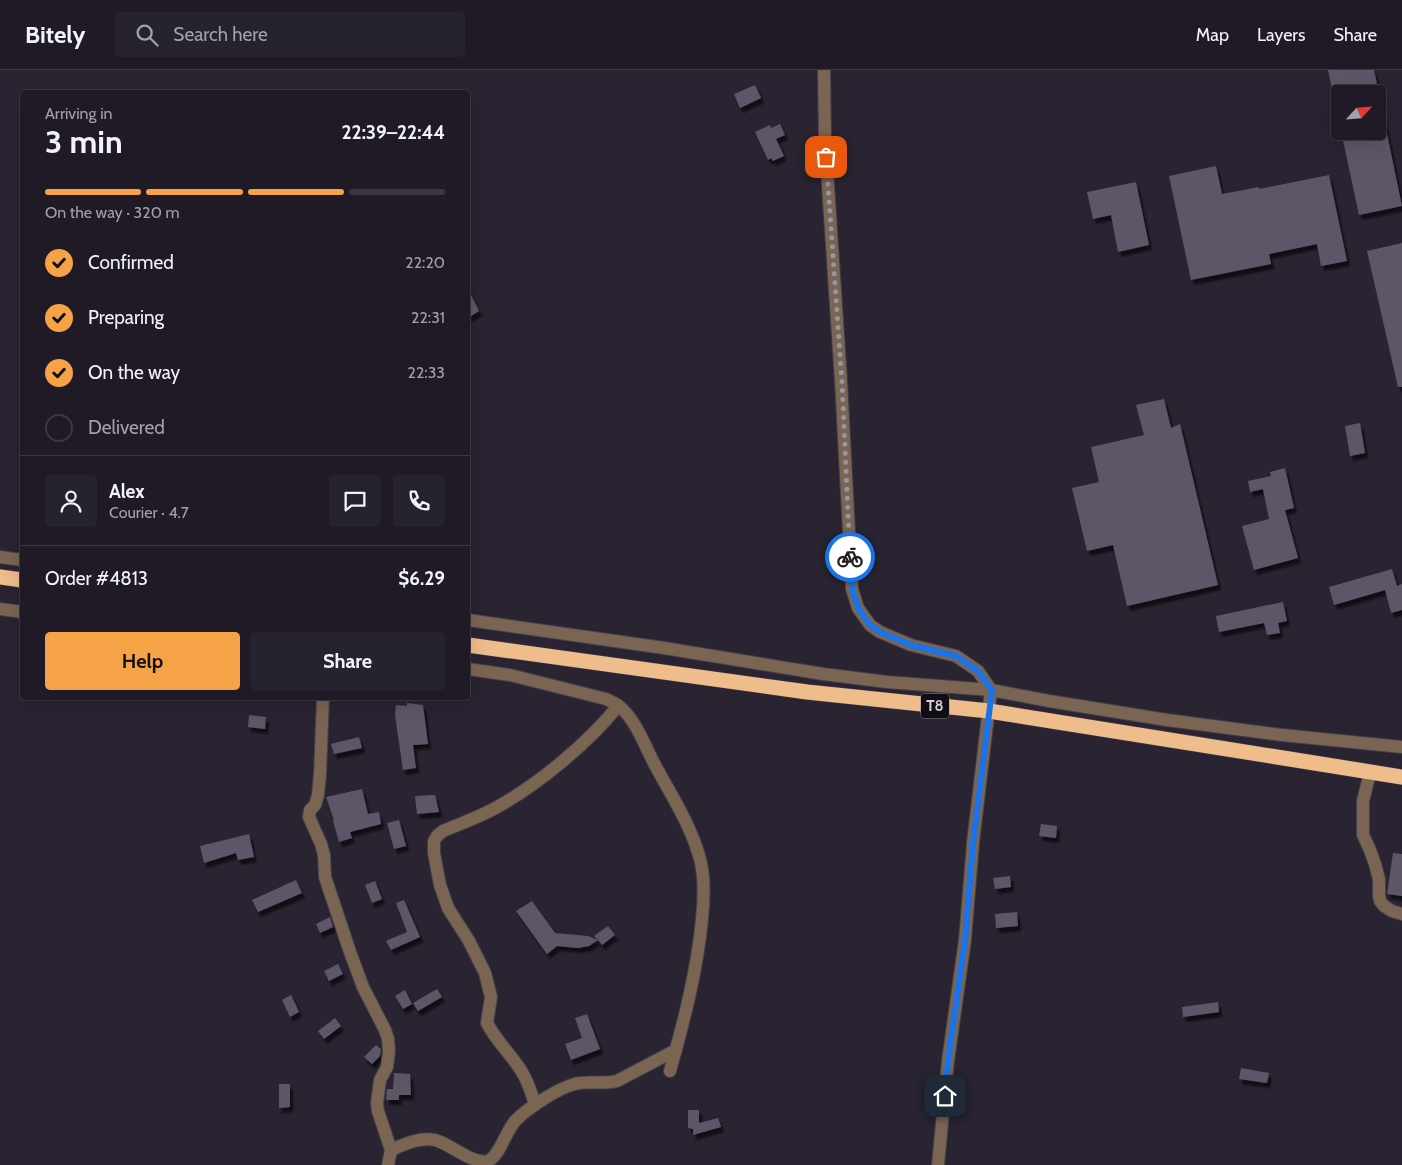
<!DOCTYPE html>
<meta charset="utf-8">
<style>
body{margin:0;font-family:Cabin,sans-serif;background:#27232e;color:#f1f3f6;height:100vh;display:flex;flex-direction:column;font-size:19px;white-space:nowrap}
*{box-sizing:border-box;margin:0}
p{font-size:16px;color:#a1a1a7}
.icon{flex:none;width:28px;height:28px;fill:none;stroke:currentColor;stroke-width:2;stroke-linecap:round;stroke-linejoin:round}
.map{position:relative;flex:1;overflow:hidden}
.side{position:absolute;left:20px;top:20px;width:450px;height:610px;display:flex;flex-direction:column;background:#1f1a26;border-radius:5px;box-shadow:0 5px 20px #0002,0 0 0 1px #3c3843}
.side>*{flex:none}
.needle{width:32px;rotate:64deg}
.buttons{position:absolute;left:1331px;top:15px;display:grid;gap:10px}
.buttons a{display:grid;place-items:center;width:55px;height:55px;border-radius:5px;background:#1f1a26;box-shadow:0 5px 20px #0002,0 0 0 1px #3c3843;font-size:25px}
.pin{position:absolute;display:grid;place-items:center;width:42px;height:42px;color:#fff;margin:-21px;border-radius:10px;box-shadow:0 2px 8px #0006}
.courier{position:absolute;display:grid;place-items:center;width:50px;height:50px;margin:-25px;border:4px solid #1a73e8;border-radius:50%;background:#fff;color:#222;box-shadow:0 1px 6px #0007}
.head em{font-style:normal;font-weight:700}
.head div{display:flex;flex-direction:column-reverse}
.head{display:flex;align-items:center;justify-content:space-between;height:85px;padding:0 25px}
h1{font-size:32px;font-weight:700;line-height:38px}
.bar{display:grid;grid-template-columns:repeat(4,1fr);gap:8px 5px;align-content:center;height:60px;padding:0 25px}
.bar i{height:6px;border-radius:4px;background:#3c3843}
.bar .active{background:#f6a247}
.bar p{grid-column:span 4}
.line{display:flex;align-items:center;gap:12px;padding:0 25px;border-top:1px solid #3c3843}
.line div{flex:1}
.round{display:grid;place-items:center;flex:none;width:52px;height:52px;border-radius:5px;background:#27232e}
ol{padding:0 25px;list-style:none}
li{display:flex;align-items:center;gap:15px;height:55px}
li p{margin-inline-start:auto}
li .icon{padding:5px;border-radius:50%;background:#f6a247;color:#111;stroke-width:4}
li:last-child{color:#a1a1a7}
li i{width:28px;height:28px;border:2px solid #3c3843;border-radius:50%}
.button{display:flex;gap:10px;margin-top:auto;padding:10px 25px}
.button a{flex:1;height:58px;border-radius:5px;background:#f6a247;color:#111;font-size:20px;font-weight:700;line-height:58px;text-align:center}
.button a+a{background:#27232e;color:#f1f3f6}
header{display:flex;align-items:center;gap:30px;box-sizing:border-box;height:70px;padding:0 25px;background:#1f1a26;border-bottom:1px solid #3c3843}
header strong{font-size:24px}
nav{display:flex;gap:28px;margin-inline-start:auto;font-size:18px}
.search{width:350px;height:45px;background:#27232e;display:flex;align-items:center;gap:12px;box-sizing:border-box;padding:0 18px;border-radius:5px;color:#a1a1a7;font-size:19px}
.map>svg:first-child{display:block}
</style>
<header>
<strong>Bitely</strong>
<div class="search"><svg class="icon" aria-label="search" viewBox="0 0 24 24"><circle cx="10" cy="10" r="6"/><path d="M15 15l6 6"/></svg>Search here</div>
<nav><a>Map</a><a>Layers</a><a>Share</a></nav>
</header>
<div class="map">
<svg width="1402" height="1095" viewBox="0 0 1402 1095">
<defs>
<filter id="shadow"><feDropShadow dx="3" dy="5" stdDeviation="1" flood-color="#0009"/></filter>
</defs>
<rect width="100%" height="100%" fill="#292332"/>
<!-- building -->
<g fill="#5d5668" filter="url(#shadow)">
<polygon points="1328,0 1374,0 1379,24 1333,24"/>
<polygon points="755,15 761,28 740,38 734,24"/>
<polygon points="1378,40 1382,40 1402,136 1359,145 1341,61 1378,61"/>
<polygon points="780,54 785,65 776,69 784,86 773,91 771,88 768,90 755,62 770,55 771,58"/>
<polygon points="1216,96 1222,124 1259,117 1259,119 1329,105 1347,191 1321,196 1317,174 1269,184 1271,194 1191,210 1169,106"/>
<polygon points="1136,112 1149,175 1118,182 1111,145 1093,149 1087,122"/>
<polygon points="1402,173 1402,317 1398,317 1367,181"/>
<polygon points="468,219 479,241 468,248"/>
<polygon points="1164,329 1171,358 1180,354 1218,515 1127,536 1113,475 1087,481 1072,418 1099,412 1091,377 1144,365 1136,335"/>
<polygon points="1360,353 1365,383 1350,386 1345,356"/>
<polygon points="1285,398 1294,438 1285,440 1298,488 1254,500 1242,456 1269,449 1263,419 1250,422 1248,411 1271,406 1270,402"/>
<polygon points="1392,499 1397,516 1402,514 1402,540 1391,543 1385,520 1334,535 1329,517"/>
<polygon points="1283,532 1287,551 1278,553 1280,563 1267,565 1264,553 1219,562 1216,546"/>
<polygon points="407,633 423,635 428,674 413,675 416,698 403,700 395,645 396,635 407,636"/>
<polygon points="249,645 266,647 265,659 248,657"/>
<polygon points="359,667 362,678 334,684 331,674"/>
<polygon points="362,719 368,744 379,742 381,754 350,762 352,768 339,772 333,751 334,750 326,727"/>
<polygon points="435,725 439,742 417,744 415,726"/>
<polygon points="399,750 406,776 394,779 387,753"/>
<polygon points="1041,754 1057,756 1056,768 1039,766"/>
<polygon points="249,764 254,787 238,790 236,783 204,793 200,776"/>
<polygon points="1393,783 1402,784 1402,826 1387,824"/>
<polygon points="1010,806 1011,817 995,819 993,808"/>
<polygon points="296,810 302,823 258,842 252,830"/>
<polygon points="375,811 382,829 372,833 365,815"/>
<polygon points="404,830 420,867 391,880 386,871 407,862 396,833"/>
<polygon points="532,831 555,863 588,866 598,870 594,866 608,856 615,865 602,875 598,870 589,876 578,878 557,876 547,884 516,841"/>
<polygon points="1017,842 1018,856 996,858 995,844"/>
<polygon points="330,847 333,857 320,863 316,854"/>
<polygon points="338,894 343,904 329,911 324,901"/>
<polygon points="437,919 442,927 418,941 413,933"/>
<polygon points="405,920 412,934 403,939 395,926"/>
<polygon points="291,925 299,942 290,947 282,930"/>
<polygon points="1218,932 1219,942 1183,947 1182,937"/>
<polygon points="587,944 600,979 571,990 565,974 582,968 575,948"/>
<polygon points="335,948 341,956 324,969 318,961"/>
<polygon points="376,975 381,979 380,986 372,994 364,987"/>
<polygon points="1241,998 1269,1003 1267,1013 1239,1009"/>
<polygon points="394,1003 410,1004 411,1025 399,1025 399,1030 386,1030 387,1019 393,1019"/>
<polygon points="279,1014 290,1014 290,1037 279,1038"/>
<polygon points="688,1040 699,1040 699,1053 718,1048 721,1057 693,1065 693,1059 688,1058"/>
</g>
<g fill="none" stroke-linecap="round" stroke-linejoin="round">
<defs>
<g id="minor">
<polyline points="824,0 825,70 841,311 852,519 858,538 870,555 880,562 911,575 956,586 978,601 991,620 973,773 965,870 948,991 938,1095"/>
<polyline points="0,487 22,490"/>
<polyline points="0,539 22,542"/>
<polyline points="468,550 664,578 823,604 887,612 991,620 1049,631 1167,650 1282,665 1402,677"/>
<path d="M 468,599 L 510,605 L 606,629 C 610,631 615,633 619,636 C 637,651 645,677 656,697 C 673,728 693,759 701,793 C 705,812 704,830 702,849 C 697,901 684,951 670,1001"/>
<polyline points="323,628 320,704 318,725 315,735 310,740 309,747 321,774 324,785 325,807 350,882 363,917 385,960 388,969 389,981 387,997 380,1010 377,1033 378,1041 391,1080 388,1095"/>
<polyline points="1370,703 1363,731 1363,765 1370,780 1375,794 1379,809 1379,826 1380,831 1384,836 1392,841 1402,844"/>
<path d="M 535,1035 C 532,1024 528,1012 522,1002 C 511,984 496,971 487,953 L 491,927 L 485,903 L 469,871 L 448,838 L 440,815 L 434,783 L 434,771 L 437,766 L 443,761 C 462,753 482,746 499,736 C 540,713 589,672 618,636"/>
<path d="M 391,1080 C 405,1074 420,1067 435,1070 C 449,1073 473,1095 488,1091 C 500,1086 506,1060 516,1050 C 528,1038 558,1018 575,1014 C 587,1010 603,1015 617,1011 L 676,980"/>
</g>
<g id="highway">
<polyline points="0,507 22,510"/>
<polyline points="468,575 807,622 989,641 1402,707"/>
</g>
</defs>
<!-- minor casing -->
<use href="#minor" stroke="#453f4d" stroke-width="14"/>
<!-- highway casing -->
<use href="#highway" stroke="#453f4d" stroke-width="16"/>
<!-- minor -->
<use href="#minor" stroke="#796552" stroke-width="12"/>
<!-- highway -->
<use href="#highway" stroke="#efbc8c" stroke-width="15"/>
</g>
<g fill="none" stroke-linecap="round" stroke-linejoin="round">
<!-- done -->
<polyline stroke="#9995a0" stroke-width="5" stroke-dasharray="0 9" points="826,87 842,312 850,487"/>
<!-- route -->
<polyline stroke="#1a73e8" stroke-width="6" points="850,487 852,519 858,538 870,555 880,562 911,575 956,586 978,601 992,620 973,773 965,870 948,991 945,1026"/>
</g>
<g text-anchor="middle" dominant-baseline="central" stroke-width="5" stroke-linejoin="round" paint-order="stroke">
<!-- shield labels -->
<rect fill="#100e14" stroke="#9b97a0" stroke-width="1" x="921" y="623.5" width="28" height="25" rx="4"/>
<g font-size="15" font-weight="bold" fill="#d6d2dc">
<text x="935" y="636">T8</text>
</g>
</g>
</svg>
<div class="buttons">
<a><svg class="needle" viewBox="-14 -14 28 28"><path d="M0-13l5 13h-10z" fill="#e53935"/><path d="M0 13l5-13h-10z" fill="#a1a1a7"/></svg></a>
</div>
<div class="pin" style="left:826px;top:87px;background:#ea580c"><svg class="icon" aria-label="bag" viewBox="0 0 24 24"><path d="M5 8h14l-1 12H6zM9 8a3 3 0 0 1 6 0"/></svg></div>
<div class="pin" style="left:945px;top:1026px;background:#1f2937"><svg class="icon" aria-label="home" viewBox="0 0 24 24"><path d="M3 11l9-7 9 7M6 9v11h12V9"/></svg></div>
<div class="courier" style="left:850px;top:487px"><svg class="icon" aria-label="bike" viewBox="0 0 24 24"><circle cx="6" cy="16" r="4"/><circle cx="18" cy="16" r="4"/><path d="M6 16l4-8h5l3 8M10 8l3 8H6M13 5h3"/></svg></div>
<section class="side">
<div class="head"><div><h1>3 min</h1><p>Arriving in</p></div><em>22:39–22:44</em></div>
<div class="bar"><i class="active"></i><i class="active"></i><i class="active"></i><i></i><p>On the way · 320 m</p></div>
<ol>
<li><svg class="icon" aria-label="check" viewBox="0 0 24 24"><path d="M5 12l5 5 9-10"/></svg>Confirmed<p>22:20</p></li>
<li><svg class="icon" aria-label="check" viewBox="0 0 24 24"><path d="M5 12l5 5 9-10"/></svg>Preparing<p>22:31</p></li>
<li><svg class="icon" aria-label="check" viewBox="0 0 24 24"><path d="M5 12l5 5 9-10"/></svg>On the way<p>22:33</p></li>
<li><i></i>Delivered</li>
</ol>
<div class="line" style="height:90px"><a class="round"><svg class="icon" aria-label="person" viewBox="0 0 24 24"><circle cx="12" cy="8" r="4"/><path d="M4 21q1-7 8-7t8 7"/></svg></a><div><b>Alex</b><p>Courier · 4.7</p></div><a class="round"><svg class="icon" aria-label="chat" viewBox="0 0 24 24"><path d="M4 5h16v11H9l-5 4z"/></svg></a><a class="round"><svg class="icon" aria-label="phone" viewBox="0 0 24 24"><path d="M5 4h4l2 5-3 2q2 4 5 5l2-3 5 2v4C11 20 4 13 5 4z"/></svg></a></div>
<div class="line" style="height:65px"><div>Order #4813</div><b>$6.29</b></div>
<div class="button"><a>Help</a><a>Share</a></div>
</section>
</div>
